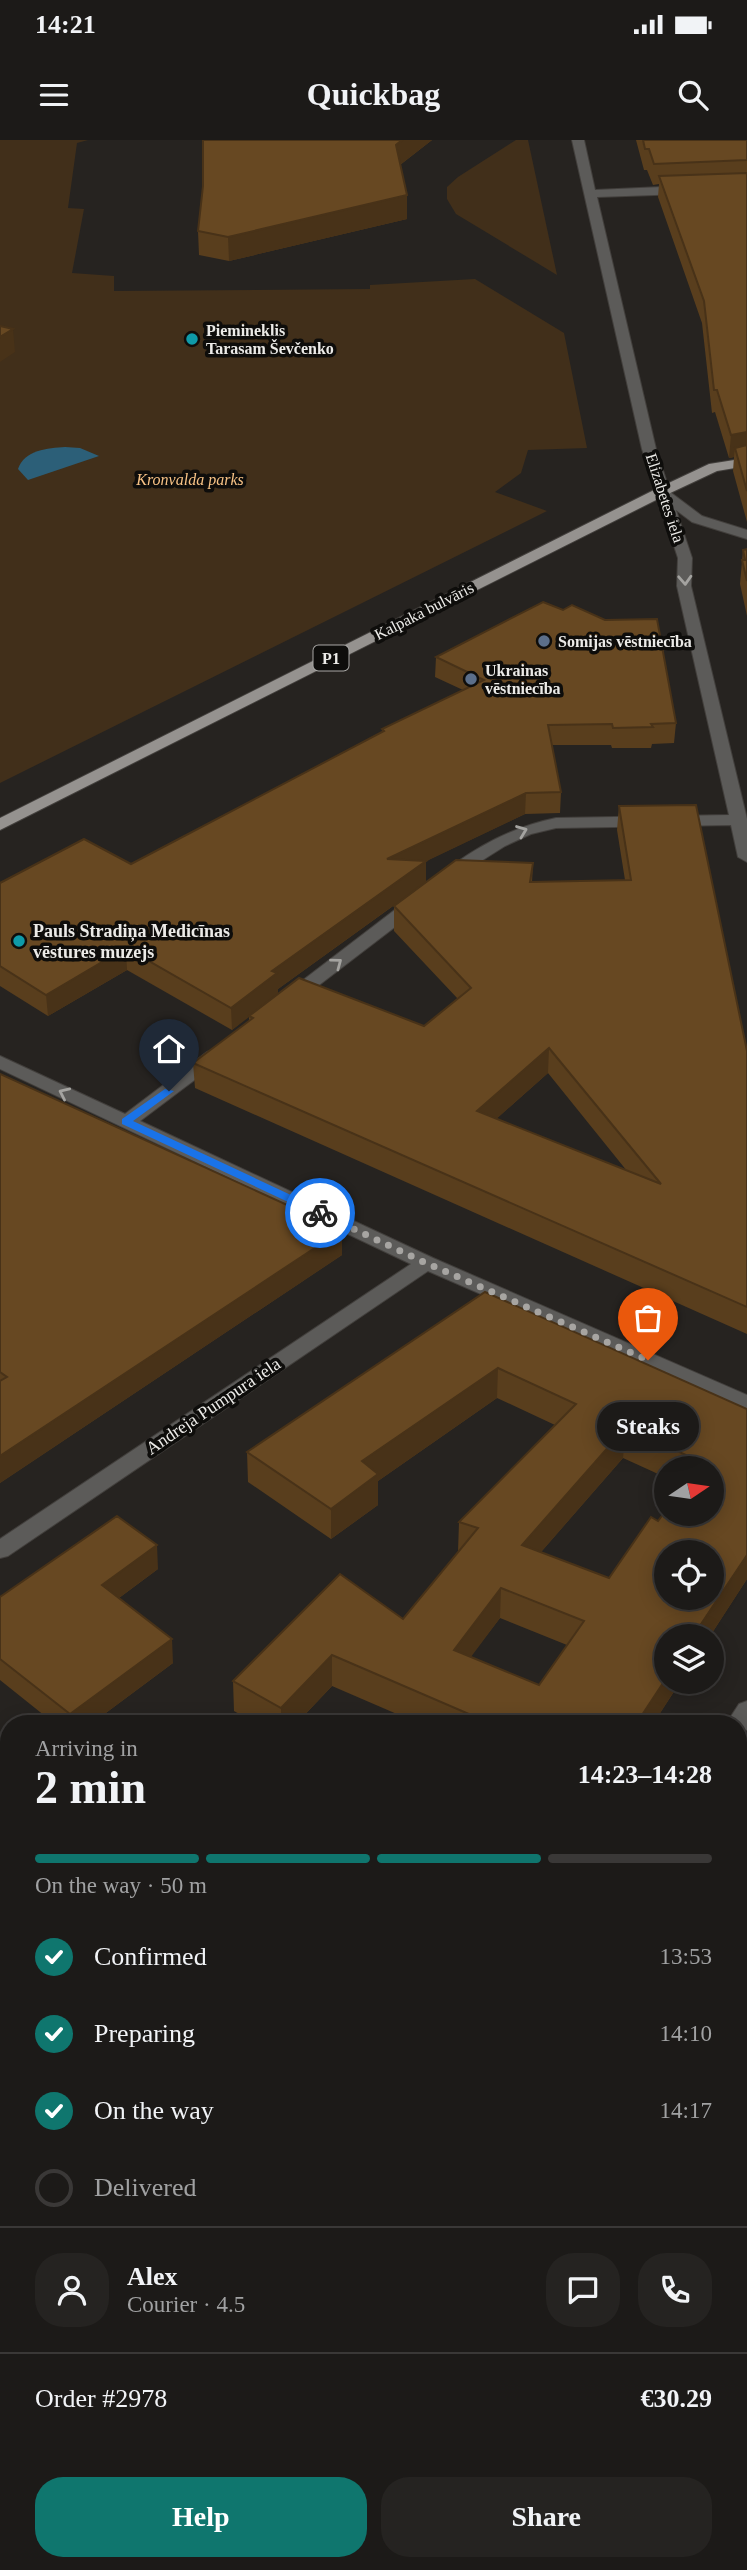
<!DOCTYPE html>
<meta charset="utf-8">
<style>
body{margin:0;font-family:Georgia,serif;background:#252321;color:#f1f3f6;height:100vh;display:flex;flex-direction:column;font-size:26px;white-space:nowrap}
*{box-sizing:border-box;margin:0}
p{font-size:23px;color:#a0a1a2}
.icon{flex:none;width:38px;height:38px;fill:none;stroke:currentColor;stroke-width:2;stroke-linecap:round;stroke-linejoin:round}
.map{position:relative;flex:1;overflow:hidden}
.side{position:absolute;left:0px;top:1575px;width:747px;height:856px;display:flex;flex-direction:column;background:#1c1a18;border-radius:28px 28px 0 0;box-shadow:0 4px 18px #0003,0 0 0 2px #3a3837}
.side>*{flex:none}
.needle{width:46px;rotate:77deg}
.controls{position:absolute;left:654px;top:1316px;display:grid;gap:14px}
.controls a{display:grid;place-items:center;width:70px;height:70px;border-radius:50%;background:#1c1a18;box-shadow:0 4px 18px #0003,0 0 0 2px #3a3837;font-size:35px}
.pin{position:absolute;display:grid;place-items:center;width:60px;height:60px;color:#fff;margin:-72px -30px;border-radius:50% 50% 50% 0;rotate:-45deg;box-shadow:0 0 7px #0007}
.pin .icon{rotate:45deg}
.courier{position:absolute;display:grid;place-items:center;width:70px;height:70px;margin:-35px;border:5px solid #1a73e8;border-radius:50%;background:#fff;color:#222;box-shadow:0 2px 9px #0007}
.bubble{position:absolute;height:49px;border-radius:24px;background:#1c1a18;box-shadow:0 4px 18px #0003,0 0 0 2px #3a3837;font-size:23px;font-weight:700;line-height:49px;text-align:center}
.headline em{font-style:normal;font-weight:700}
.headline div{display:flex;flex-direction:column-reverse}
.headline{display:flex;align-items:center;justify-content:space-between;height:119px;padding:0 35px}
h1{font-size:46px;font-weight:700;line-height:52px}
.bar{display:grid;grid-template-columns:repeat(4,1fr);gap:10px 7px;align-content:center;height:84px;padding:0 35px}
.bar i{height:9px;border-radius:5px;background:#3a3837}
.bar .active{background:#0f766e}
.bar p{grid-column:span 4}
.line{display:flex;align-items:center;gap:18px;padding:0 35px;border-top:2px solid #3a3837}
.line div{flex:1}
.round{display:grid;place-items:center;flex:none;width:74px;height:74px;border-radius:28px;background:#252321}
ol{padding:0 35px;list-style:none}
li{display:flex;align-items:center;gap:21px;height:77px}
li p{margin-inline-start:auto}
li .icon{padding:7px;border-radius:50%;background:#0f766e;color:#fff;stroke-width:4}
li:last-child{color:#a0a1a2}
li i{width:38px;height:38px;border:4px solid #3a3837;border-radius:50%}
.action{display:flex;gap:14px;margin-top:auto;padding:14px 35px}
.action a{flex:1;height:80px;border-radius:28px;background:#0f766e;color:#fff;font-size:28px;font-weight:700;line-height:80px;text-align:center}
.action a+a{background:#252321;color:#f1f3f6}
.status{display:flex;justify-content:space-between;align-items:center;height:49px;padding:0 35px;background:#1c1a18;direction:ltr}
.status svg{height:19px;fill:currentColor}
header{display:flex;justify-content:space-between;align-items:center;height:91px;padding:0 35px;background:#1c1a18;font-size:32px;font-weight:700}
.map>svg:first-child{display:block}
</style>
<div class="status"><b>14:21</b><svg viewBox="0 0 49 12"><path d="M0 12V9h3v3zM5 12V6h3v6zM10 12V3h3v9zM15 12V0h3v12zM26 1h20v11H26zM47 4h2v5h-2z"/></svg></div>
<header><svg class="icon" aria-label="menu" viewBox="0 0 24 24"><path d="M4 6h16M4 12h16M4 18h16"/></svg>Quickbag<svg class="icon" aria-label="search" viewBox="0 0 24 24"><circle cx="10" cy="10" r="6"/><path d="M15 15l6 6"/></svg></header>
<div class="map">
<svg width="747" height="2430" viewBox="0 0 747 2430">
<rect width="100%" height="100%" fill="#262320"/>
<!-- green -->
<g fill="#412f1a">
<polygon points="0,0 88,0 77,3 68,68 84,69 72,133 114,136 114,151 370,149 370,145 475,139 564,193 587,308 528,310 521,333 495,352 547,371 0,643"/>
<polygon points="516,0 528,0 557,135 456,74 447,59 447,47 458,37"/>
</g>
<!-- water -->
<path fill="#2c5f78" d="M 65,307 L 80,308 L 99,316 L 28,340 L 18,329 C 24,310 48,308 65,307 Z"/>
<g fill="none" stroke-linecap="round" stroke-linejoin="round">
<defs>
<g id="minor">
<path d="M 572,0 L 584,0 L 595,50 L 684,46 L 690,50 L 684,54 L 597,57 L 656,309 L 670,352 L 702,376 L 747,390 L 747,399 L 692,382 L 676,370 L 692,418 L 691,446 L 747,679 L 747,722 L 738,717 L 731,685 L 556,688 L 531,694 L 505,706 L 448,742 L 442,741 L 439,737 L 442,733 C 478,706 512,687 556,678 L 729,675 L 677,446 L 678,418 L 642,309 Z"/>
<polygon points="415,758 421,759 424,763 421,767 293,865 281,865 278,861 281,857 409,759"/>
<polygon points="214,910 223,916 221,920 140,981 433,1118 747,1255 747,1270 428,1131 8,1416 0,1418 0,1399 411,1124 0,929 0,916 125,974 207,912"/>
<polygon points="747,1561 747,1590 738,1593 738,1584 726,1584 739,1564"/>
<polygon points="0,1624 9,1626 9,1650 0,1647"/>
<polygon points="203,2422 235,2422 232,2430 200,2430"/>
<polygon points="698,2422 738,2422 741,2430 701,2430"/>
</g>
<polygon id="major" points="747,318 747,326 717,331 666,355 0,690 0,678 656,349 709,324"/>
</defs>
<!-- minor casing -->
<use href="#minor" stroke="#423f3c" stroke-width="2"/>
<!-- major casing -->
<use href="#major" stroke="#423f3c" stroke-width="2"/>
<!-- minor -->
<use href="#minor" fill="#5c5b59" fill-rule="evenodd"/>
<!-- major -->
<use href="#major" fill="#95928f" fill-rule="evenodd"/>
</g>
<!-- wall -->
<g fill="#593e1d" fill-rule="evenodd">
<polygon points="203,0 432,0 400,25 407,55 407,79 229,121 199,115 198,91 203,46"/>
<polygon points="636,0 747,0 747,382 733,331 734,317 729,318 715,272 712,273 702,183 658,57 659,44 653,45 647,30 644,30"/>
<polygon points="747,409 747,476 740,444 743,410"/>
<path d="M 436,517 L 676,583 L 674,603 L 652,604 L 651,608 L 612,608 L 611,605 L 551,605 L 561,652 L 560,673 L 525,674 L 426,721 L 426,742 L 533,723 L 532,742 L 625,740 L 617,690 L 619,666 L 747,911 L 747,1194 L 195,948 L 193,923 L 249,881 L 249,876 L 232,890 L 127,830 L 48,876 L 0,846 L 0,743 L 131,724 L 382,592 L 382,589 L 463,550 L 435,537 ZM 425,743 L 394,766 L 394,791 L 458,859 L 424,886 L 278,854 L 278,849 ZM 548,933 L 627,1031 L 496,979 Z"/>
<polygon points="0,934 342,1115 0,1343"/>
<path d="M 485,1152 L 747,1269 L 747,1439 L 653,1584 L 420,1584 L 332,1546 L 296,1584 L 257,1584 L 234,1571 L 233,1541 L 403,1479 L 458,1412 L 459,1382 L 555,1285 L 497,1258 L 378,1341 L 378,1365 L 331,1399 L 248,1342 L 247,1312 ZM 623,1318 L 667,1338 L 667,1328 L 712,1328 L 658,1381 L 609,1438 L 541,1412 ZM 500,1478 L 567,1505 L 539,1545 L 470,1517 Z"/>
<polygon points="158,1429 119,1458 173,1523 91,1584 55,1584 0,1540 0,1457"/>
<polygon points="747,1707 747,1994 745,1998 747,2000 747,2152 738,2148 738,1723"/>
<polygon points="0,1711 9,1719 9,1954 0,1947"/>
<polygon points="9,2016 9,2220 0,2210 0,2023"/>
<polygon points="738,2215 747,2220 747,2392 738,2387"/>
<polygon points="0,2298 7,2306 9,2313 9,2322 3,2327 9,2422 5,2426 0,2419"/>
</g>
<!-- shaded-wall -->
<g fill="#483218">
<polygon points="402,0 432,0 396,28 396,5"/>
<polygon points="407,55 407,79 229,121 228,97"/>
<polygon points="13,189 15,212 0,222 0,197"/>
<polygon points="747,292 747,315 735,308 734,317 729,318 731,295"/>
<polygon points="526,653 525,674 387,740 387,719"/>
<polygon points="426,721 426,742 278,849 278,855 232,890 231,868 272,831"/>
<polygon points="126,808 127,830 48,876 46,855"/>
<polygon points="549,908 548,933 476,997 477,971"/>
<polygon points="342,1090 342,1115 0,1343 0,1316"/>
<polygon points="498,1228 497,1258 378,1341 378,1365 331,1399 331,1369 362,1321"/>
<polygon points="626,1287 623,1318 521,1435 522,1405"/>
<polygon points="157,1405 158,1429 104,1469 102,1445"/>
<polygon points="747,1415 747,1439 710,1496 693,1496"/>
<polygon points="501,1448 500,1478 453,1541 454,1510"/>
<polygon points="172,1499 173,1523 91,1584 71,1584 70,1574"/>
<polygon points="332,1515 332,1546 296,1584 281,1584 281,1568"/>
<polygon points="667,1537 667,1542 680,1542 653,1584 636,1584"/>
<polygon points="747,1971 747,1994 738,2009 738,1986"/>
<polygon points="7,2306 9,2322 0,2329 0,2312"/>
<polygon points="9,2406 9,2422 5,2426 3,2411"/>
</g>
<!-- building -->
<g fill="#674822" stroke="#483218" stroke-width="2" fill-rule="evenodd">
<polygon points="203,0 402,0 396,5 407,55 228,97 198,91 203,46"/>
<polygon points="643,0 747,0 747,20 654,24 649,9 645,9"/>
<polygon points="747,33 747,292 731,295 717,250 714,250 704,161 659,36"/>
<polygon points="0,186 13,189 0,197"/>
<polygon points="747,305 747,351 735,308"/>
<polygon points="747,409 747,441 742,420 745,420 743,410"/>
<polygon points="543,462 563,470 572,465 605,480 657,479 676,583 651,584 653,587 613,588 612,584 548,585 561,652 526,653 387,719 426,721 272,831 277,833 231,868 126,808 46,855 0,826 0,743 84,699 131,724 384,591 382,589 484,540 436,517"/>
<path d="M 696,665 L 747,911 L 747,1167 L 193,923 L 253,878 L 249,876 L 299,838 L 424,886 L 471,848 L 394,766 L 456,720 L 533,723 L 530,742 L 631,740 L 619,666 ZM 549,908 L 661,1044 L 477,971 Z"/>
<polygon points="0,934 342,1090 0,1316 0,1241 7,1237 0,1232"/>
<path d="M 485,1152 L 747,1269 L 747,1415 L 693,1496 L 667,1496 L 667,1537 L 636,1584 L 492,1584 L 332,1515 L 281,1568 L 233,1541 L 340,1434 L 403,1479 L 478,1388 L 459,1382 L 576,1264 L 498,1228 L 362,1321 L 378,1334 L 331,1369 L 247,1312 ZM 626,1287 L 701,1322 L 696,1328 L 712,1328 L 712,1374 L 667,1374 L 667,1369 L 658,1381 L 651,1377 L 609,1438 L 522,1405 ZM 667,1412 L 712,1412 L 712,1458 L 667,1458 ZM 501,1448 L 584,1481 L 539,1545 L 454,1510 Z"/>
<polygon points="117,1376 157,1405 102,1445 172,1499 70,1574 0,1519 0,1457"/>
<polygon points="747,1707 747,1971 738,1986 738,1723"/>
<polygon points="0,1711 9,1719 9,1933 0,1926"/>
<polygon points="738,1996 747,2000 747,2119 738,2115"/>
<polygon points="6,2015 9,2016 9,2201 0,2191 0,2023"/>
<polygon points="738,2215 747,2220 747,2360 738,2355"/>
<polygon points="0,2298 7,2306 0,2312"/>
<polygon points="0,2323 9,2333 9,2406 3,2411 0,2408"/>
<polygon points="321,2422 663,2422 677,2430 316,2430"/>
</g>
<!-- one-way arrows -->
<defs><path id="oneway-chevron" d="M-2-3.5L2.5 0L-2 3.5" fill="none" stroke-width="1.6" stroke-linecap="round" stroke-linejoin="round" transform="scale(1.75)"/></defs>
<g stroke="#a4a3a0">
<use href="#oneway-chevron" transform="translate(685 440) rotate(87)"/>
<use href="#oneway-chevron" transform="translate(522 691) rotate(-21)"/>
<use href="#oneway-chevron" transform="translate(337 823) rotate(-37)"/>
<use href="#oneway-chevron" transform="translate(64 953) rotate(-155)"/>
</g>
<!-- route -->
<polygon fill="#1a73e8" points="165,949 174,951 133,981 323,1070 323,1075 316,1075 122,984 122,979"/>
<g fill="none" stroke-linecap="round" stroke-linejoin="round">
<!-- done -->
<polyline stroke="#a7a5a2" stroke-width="7" stroke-dasharray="0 12.6" points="320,1073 426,1123 648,1220"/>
</g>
<!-- markers -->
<g fill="#0f9aa8" stroke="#0e0d0b" stroke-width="2.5">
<circle cx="192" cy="199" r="7"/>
<circle cx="19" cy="801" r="7"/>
</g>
<g fill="#5c6f8a" stroke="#0e0d0b" stroke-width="2.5">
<circle cx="544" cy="501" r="7"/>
<circle cx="471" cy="539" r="7"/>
</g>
<g text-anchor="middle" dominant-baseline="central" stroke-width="7" stroke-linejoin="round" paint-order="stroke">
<!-- far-poi labels -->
<g font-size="16" font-weight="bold" fill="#ecebe8" stroke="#0e0d0b" text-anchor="start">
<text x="206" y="190">Piemineklis<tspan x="206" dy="18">Tarasam Ševčenko</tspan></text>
<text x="558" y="501">Somijas vēstniecība</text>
<text x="485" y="530">Ukrainas<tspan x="485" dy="18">vēstniecība</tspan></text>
</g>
<!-- far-park labels -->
<g font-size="16" font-style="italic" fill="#f7c285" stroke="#0e0d0b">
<text x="190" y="339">Kronvalda parks</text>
</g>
<!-- far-street labels -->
<g font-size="16" fill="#ecebe8" stroke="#0e0d0b">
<text transform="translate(665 358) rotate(72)">Elizabetes iela</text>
<text transform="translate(424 471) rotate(-27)">Kalpaka bulvāris</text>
</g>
<!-- shield labels -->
<rect fill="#0e0d0b" stroke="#a9a8a6" stroke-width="2" x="313.5" y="505.5" width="35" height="25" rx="5"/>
<g font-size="16" font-weight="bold" fill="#ecebe8">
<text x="331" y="518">P1</text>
</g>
<!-- poi labels -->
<g font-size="18" font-weight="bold" fill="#ecebe8" stroke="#0e0d0b" text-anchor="start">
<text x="33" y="791">Pauls Stradiņa Medicīnas<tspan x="33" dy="21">vēstures muzejs</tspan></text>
</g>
<!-- street labels -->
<g font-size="18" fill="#ecebe8" stroke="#0e0d0b">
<text transform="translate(213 1266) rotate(-34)">Andreja Pumpura iela</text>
</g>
</g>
</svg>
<div class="controls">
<a><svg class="needle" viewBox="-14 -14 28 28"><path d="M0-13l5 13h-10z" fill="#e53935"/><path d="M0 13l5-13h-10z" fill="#a0a1a2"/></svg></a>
<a><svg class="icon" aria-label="locate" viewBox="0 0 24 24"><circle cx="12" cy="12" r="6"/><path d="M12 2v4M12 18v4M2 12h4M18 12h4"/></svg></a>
<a><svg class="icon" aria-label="layers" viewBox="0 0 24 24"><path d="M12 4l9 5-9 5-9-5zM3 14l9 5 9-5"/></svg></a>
</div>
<div class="pin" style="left:648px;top:1220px;background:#ea580c"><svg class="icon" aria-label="bag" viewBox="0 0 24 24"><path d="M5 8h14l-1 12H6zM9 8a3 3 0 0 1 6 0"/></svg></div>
<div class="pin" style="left:169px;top:951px;background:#1f2937"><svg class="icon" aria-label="home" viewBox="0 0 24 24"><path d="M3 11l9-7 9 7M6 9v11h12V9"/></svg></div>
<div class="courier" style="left:320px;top:1073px"><svg class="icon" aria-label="bike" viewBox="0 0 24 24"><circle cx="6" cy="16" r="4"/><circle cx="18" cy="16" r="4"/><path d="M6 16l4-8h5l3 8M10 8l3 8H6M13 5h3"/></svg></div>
<div class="bubble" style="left:597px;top:1262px;width:102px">Steaks</div>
<section class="side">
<div class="headline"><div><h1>2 min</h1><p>Arriving in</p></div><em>14:23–14:28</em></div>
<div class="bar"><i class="active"></i><i class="active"></i><i class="active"></i><i></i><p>On the way · 50 m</p></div>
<ol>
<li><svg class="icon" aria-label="check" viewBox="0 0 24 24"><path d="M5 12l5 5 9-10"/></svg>Confirmed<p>13:53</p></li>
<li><svg class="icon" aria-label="check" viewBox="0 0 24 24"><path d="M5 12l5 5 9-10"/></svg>Preparing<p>14:10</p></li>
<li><svg class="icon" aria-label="check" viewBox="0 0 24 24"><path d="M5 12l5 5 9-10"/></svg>On the way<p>14:17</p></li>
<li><i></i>Delivered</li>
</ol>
<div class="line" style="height:126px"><a class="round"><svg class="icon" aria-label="person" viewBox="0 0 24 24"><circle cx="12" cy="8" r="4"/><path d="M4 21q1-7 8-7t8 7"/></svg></a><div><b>Alex</b><p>Courier · 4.5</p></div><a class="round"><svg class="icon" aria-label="chat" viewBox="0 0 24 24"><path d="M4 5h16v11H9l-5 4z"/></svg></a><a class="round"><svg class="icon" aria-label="phone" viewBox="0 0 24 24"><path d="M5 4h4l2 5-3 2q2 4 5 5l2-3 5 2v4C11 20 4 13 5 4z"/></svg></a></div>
<div class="line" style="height:91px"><div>Order #2978</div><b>€30.29</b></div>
<div class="action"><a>Help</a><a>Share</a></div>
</section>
</div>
